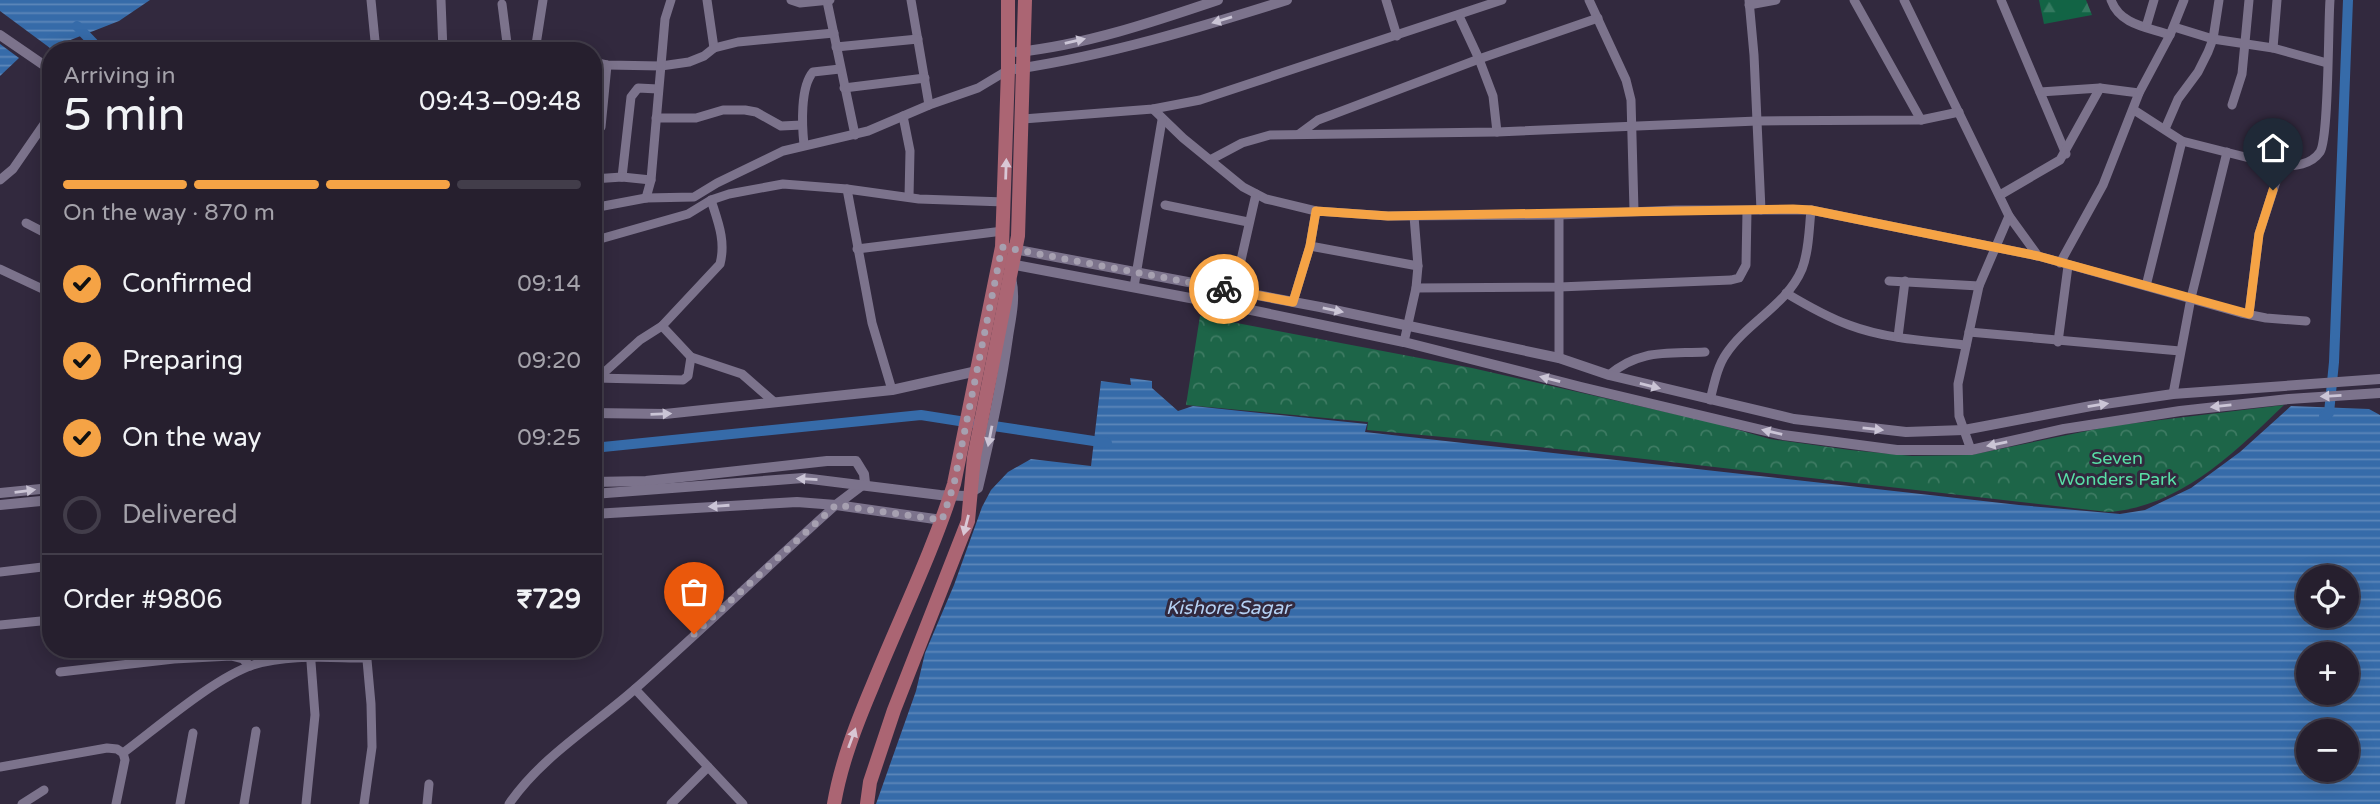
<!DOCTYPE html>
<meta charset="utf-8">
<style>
body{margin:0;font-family:"Varela Round",sans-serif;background:#322c3a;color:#f1f3f6;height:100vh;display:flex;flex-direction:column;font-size:26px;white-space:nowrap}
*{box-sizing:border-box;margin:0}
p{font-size:23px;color:#a4a2aa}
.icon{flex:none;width:38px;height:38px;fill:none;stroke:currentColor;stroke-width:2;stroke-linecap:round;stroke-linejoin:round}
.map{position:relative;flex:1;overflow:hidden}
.drawer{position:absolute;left:42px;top:42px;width:560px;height:616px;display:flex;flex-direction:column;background:#261f2e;border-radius:28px;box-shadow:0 4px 18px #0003,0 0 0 2px #423d4a}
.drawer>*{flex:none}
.controls{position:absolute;left:2296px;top:565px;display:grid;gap:14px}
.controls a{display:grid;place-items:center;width:63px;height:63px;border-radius:50%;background:#261f2e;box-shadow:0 4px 18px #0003,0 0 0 2px #423d4a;font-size:35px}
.pin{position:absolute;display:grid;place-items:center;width:60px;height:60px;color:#fff;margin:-72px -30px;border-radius:50% 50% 50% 0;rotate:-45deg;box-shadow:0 0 7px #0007}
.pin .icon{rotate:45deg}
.courier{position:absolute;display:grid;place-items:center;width:70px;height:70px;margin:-35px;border:5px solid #f5a345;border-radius:50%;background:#fff;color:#222;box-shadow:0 2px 9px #0007}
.summary em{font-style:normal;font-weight:600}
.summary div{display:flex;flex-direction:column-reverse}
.summary{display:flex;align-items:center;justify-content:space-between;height:119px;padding:0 21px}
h1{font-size:46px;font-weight:600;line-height:52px}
.bar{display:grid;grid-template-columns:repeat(4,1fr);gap:10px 7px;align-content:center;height:84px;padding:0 21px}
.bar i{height:9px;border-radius:5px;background:#423d4a}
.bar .current{background:#f5a345}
.bar p{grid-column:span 4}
.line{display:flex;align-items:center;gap:18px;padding:0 21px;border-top:2px solid #423d4a}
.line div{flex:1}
ol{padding:0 21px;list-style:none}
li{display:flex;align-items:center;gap:21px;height:77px}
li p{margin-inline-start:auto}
li .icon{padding:7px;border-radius:50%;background:#f5a345;color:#111;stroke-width:4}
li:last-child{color:#a4a2aa}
li i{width:38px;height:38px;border:4px solid #423d4a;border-radius:50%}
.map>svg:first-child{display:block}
</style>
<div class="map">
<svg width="2380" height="804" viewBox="0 0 2380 804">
<defs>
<pattern id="forest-firs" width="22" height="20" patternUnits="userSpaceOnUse" patternTransform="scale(1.75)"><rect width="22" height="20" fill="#126445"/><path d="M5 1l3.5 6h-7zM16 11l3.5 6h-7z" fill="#347a60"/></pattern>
<pattern id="park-crowns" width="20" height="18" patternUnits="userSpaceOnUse" patternTransform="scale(1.75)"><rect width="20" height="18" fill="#1d6548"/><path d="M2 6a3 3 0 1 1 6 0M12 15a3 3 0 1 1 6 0" fill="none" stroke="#3e7b63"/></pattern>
<pattern id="water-rules" width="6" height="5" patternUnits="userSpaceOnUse" patternTransform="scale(1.75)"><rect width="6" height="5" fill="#366ba9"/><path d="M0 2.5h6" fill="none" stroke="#5d87b9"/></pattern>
</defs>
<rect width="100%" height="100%" fill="#32293e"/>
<!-- forest -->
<polygon fill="url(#forest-firs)" points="2039,0 2086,0 2092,15 2044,24"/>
<!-- park -->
<path fill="url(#park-crowns)" d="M 1200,316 L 1472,368 L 1714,423 L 1770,439 L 1850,450 L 1912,456 L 1971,455 L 2111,426 L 2284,405 C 2234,453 2180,507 2108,512 L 1487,441 L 1367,430 L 1368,422 L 1186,405 Z"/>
<!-- water -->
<g fill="url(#water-rules)" fill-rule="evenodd">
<polygon points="0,0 150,0 119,21 50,48 0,11"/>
<polygon points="0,44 19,58 0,76"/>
<path d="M 1130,378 L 1152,381 L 1152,388 L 1178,411 L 1193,406 L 1367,424 L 1365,432 L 2019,505 L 2120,514 L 2145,510 L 2191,488 L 2240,452 L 2291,406 L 2369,409 L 2380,415 L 2380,804 L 876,804 L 916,691 L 925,653 L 954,585 L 982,507 L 991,490 L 1008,472 L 1031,459 L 1091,466 L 1101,381 L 1131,385 ZM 2308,578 L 2347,578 L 2347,616 L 2308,616 ZM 2308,654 L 2347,654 L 2347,693 L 2308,693 ZM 2308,732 L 2347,732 L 2347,770 L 2308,770 Z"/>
</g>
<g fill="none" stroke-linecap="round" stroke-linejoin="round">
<!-- canal -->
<g stroke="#366ba9" stroke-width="10">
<polyline points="77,26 101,51"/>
<polyline points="2324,416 2329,413 2334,362 2348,0"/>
<polyline points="987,425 1107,443"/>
<polyline points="593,448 921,415 972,423"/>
</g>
<!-- minor -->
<g stroke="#7c738c" stroke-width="9">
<polyline points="371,0 376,51"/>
<polyline points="441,0 443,51"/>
<polyline points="707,0 714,48"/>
<polyline points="791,0 800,3 830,0"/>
<polyline points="911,0 929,105"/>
<polyline points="1386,0 1397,36"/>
<polyline points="1589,0 1626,80 1631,100 1634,211"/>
<polyline points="1749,0 1754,55 1761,210"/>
<polyline points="1854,0 1921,120"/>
<polyline points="1904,0 2009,216 2038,256"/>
<polyline points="2001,0 2066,154"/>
<path d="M 2111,0 C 2120,25 2147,27 2170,35"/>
<polyline points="827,1 855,135"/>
<polyline points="502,4 508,51"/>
<polyline points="1749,5 1776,0"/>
<polyline points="1459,16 1479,59 1493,96 1497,132"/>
<polyline points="2146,27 2154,0"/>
<polyline points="2174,27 2213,39 2273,48 2327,63"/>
<polyline points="836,47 918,39"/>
<polyline points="2273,48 2277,0"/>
<polyline points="535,51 543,0"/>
<polyline points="593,62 607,65 661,66 689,62 704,56 714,48 738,42 834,33"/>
<polyline points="844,88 925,78"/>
<polyline points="2040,92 2100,88 2139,93"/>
<polyline points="2232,105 2242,74 2249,0"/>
<polyline points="1153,109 1183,138 1243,187 1266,199 1316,211 1388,216 1559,215 1676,210 1811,210 2038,256 2241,313 2266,318 2306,321"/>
<path d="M 2134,110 L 2182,141 L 2281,166 C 2295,166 2311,165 2320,152 C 2329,138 2328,25 2330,0"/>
<polyline points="903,116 910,151 909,197"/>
<polyline points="656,118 696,118 723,110 745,110 756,112 781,126 802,125"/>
<polyline points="1023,119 1153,109 1200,100 1502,0"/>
<polyline points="601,127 607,65"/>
<polyline points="2165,129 2178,99 2198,72 2208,52 2213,39 2219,0"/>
<polyline points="1299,134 1318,120 1334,114 1479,59 1598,18"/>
<path d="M 804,145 C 802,126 800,87 813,72 L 840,69"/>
<polyline points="1210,160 1242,143 1270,135 1497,132 1757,121 1921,120 1959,112"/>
<polyline points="622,177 631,97 638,88 658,89"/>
<polyline points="593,179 622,177 651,180"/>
<polyline points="0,180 13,169 51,114"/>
<polyline points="847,189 872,323 892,390"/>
<polyline points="2000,195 2060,160 2100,88"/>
<polyline points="646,198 651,180 665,19 671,0"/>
<polyline points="46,199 51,202"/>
<polyline points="1165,205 1248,222"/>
<polyline points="593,208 646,198 694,197 717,183 783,151 868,131 929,105 978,88 1008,70"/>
<polyline points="26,223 51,236"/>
<polyline points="593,241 688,214 711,200 729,194 783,184 847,189 919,199 1005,202"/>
<polyline points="1310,246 1418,266"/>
<polyline points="857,249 1003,231"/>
<polyline points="2060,263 2103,185 2139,93 2170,35 2184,0"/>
<polyline points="0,269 51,293"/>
<polyline points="1889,281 1979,286"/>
<polyline points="2146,286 2182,141"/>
<polyline points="1134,287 1162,120"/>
<polyline points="1416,288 1559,287 1731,280 1739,278 1746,265 1747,211"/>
<polyline points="1234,291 1256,194"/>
<path d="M 1786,293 C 1806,305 1827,317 1849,325 C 1886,339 1927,341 1966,345"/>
<polyline points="1293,302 1310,246 1316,211"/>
<polyline points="2249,314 2259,234 2281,166"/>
<polyline points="662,326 691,357 742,374 774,402"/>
<polyline points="1969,332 2180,351"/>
<polyline points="1898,337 1905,281"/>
<polyline points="1404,342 1416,288 1418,266 1414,216"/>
<polyline points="2058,342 2068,266"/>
<polyline points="1559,358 1559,215"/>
<path d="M 1609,375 C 1639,349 1667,354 1705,352"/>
<polyline points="595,378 683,380 688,376 691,357"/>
<path d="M 598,378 L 640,340 L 662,326 L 720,264 C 726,241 718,222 711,200"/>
<polyline points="2173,394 2191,298 2227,152"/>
<path d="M 1710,400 C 1714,385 1717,367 1726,354 C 1747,322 1787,305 1802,269 C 1809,251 1809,229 1811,210"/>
<polyline points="1971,450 1959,416 1958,384 1979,286 2009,216"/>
<polyline points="0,572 51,566"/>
<polyline points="0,625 51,620"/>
<polyline points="60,672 174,659 231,656 243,659 250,666"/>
<polyline points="635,689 743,804"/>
<path d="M 123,753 C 158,727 214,678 253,665 C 289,654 329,658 366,658"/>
<polyline points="0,767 107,748 117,749 123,753 125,760 116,804"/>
<polyline points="22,804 44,790"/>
<polyline points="180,804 193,733"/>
<polyline points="244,804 256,731"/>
<polyline points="306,804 315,715 310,649"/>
<polyline points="364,804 372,747 371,704 366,649"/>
<polyline points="427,804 429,784"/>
<path d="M 509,804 C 541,757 593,726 635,689 C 703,629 769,565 836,505"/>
<polyline points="671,804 708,767"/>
</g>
<!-- tertiary -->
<g stroke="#7c738c" stroke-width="10">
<polyline points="0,35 51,70"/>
<path d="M 1017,52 C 1085,45 1153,22 1218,0"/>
<path d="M 1016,69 C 1109,55 1198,28 1287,0"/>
<polyline points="1008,248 1320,307 1559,358 1609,375 1794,419 1906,432 1964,430 2091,406 2173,394 2380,379"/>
<polyline points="1005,263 1227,305 1404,342 1581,387 1783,435 1897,450 1971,450 2064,429 2180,411 2289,399 2380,393"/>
<polyline points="593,413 665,414 892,390 977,371"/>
<polyline points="593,482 646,481 827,461 856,461 864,474 865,483 836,505"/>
<polyline points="0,493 51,488"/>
<path d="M 593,494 L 803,478 L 940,495 L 965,496 L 978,488 C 990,438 1001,388 1008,337 C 1011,317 1016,298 1011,278"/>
<polyline points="0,505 51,500"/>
<polyline points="593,514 797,502 836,505 942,520"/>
</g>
<!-- primary -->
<g stroke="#ab6573" stroke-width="14">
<path d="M 834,804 C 841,763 856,725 872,687 C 899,620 932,554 954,484 L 1002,247 L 1008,70 L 1008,0"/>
<polyline points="867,804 870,782 894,710 968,521 974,457 1018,236 1025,0"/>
</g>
</g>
<!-- one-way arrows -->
<defs><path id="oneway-solid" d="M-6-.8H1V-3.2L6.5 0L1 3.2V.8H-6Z" transform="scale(1.75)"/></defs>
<g fill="#cbc5d6">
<use href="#oneway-solid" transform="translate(1222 20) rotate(163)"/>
<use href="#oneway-solid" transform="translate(1075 41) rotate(-13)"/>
<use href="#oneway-solid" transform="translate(1333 310) rotate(12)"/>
<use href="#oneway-solid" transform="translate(1550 379) rotate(-166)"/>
<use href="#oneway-solid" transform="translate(1650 386) rotate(14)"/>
<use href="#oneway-solid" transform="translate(2331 396) rotate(177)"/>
<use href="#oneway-solid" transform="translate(2098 405) rotate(-9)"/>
<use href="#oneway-solid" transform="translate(2221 406) rotate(174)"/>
<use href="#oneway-solid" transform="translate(661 414) rotate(-2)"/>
<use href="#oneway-solid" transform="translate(1873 429) rotate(6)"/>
<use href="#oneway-solid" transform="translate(1772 432) rotate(-167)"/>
<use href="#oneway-solid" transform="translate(990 436) rotate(101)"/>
<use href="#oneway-solid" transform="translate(1997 444) rotate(168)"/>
<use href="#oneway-solid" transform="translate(807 479) rotate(-177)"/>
<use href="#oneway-solid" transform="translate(25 491) rotate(-7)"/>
<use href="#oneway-solid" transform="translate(719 506) rotate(176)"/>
</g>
<g fill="#d9c7d5">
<use href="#oneway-solid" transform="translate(1006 169) rotate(-88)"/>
<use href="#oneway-solid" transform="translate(966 525) rotate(104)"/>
<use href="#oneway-solid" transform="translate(852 738) rotate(-70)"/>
</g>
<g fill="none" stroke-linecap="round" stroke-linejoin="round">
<!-- done -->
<polyline stroke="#a6a0b0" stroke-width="7" stroke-dasharray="0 12.6" points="694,634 836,505 942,520 954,484 1002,247 1224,289"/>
<!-- route -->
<polyline stroke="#f5a345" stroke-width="9" points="1224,289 1293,302 1310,246 1316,211 1388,216 1793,209 1811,210 2038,256 2249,314 2259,234 2273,190"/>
</g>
<g text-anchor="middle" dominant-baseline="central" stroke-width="6" stroke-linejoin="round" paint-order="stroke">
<!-- park labels -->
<g font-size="18" fill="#58dfa6" stroke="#32293e">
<text x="2117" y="458">Seven<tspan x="2117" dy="21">Wonders Park</tspan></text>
</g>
<!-- water labels -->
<g font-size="19" font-style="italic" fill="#b5d1f4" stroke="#32293e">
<text x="1228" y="608">Kishore Sagar</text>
</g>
</g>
</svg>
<div class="controls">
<a><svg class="icon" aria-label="locate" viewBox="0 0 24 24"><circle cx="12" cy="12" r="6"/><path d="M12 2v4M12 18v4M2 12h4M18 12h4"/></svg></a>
<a>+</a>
<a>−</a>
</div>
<div class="pin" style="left:694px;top:634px;background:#ea580c"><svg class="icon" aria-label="bag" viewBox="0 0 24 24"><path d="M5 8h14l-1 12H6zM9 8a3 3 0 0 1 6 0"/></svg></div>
<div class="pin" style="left:2273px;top:190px;background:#1f2937"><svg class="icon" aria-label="home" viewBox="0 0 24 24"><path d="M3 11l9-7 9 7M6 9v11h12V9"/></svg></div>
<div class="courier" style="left:1224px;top:289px"><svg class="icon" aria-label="bike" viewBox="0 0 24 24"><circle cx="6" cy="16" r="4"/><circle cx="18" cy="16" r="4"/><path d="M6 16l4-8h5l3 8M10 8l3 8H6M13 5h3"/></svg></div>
<section class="drawer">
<div class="summary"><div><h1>5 min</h1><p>Arriving in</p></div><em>09:43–09:48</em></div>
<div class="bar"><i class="current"></i><i class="current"></i><i class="current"></i><i></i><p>On the way · 870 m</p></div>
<ol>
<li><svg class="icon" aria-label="check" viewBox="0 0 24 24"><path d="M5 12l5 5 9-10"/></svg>Confirmed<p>09:14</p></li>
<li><svg class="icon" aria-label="check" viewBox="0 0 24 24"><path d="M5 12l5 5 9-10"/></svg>Preparing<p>09:20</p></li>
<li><svg class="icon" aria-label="check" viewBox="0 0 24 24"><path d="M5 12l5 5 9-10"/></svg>On the way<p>09:25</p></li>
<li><i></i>Delivered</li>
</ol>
<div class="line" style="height:91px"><div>Order #9806</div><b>₹729</b></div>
</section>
</div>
